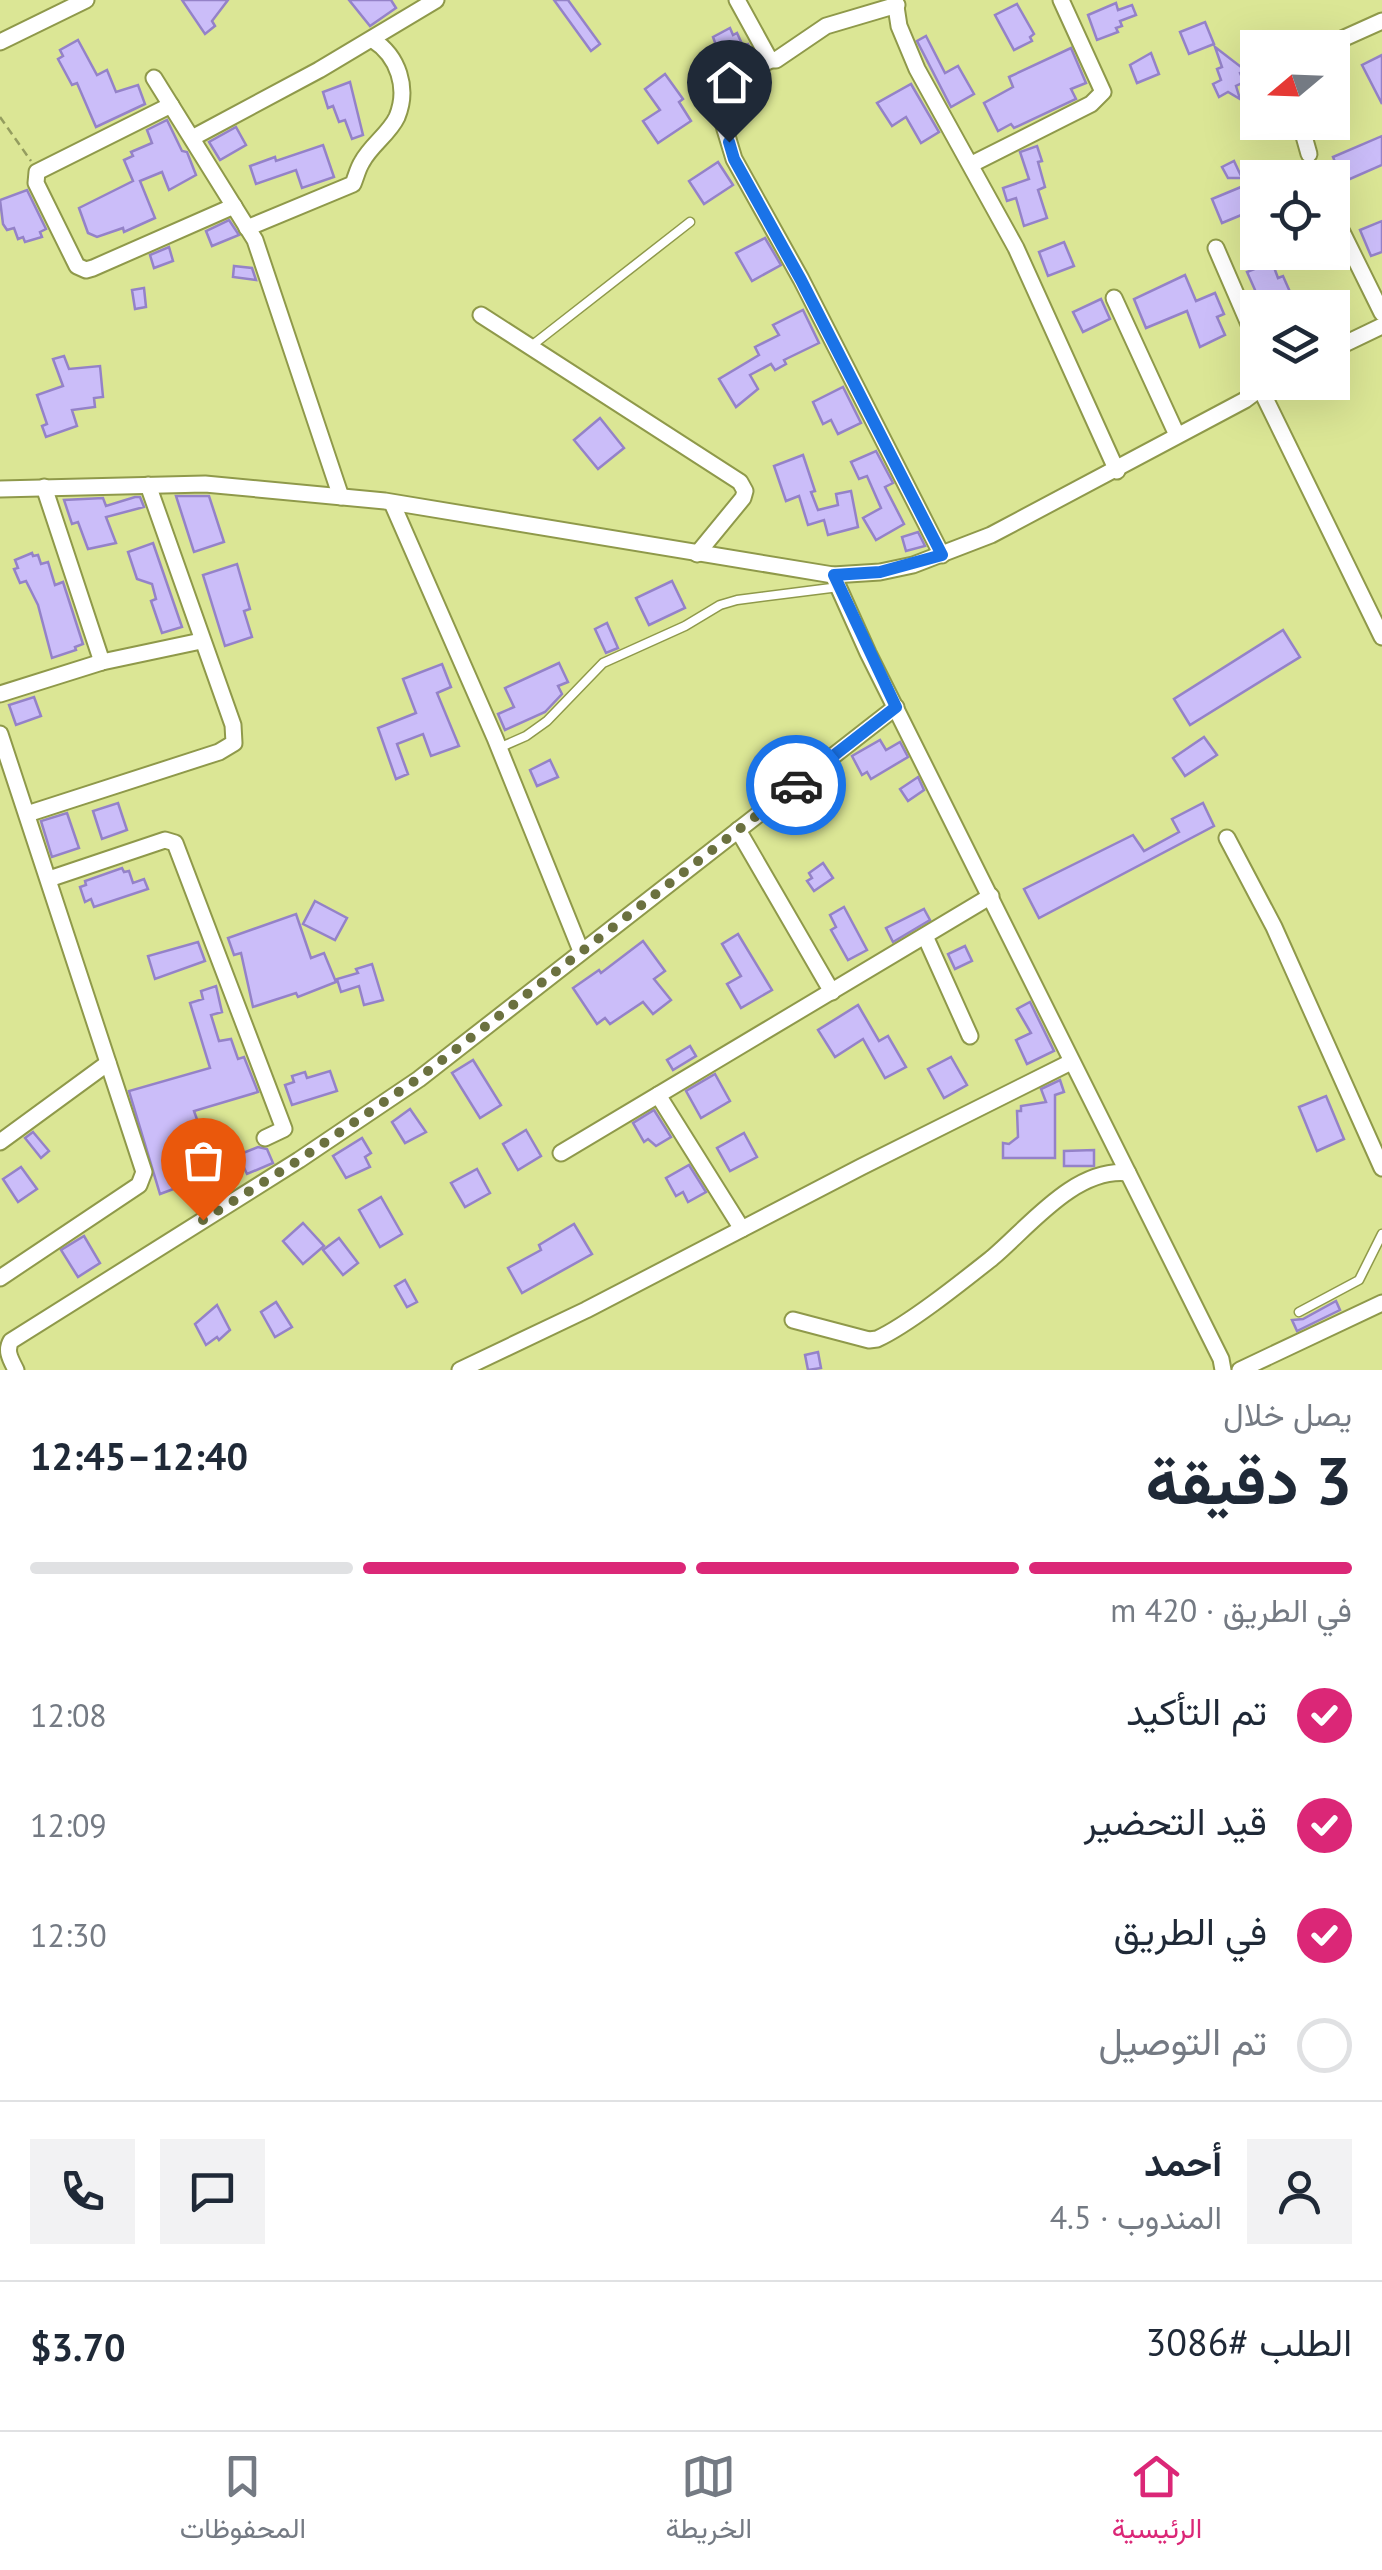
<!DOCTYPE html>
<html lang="ar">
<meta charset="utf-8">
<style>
body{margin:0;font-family:"PT Sans",Vazirmatn,sans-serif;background:#f2f2f3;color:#1f2937;direction:rtl;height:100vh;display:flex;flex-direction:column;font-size:38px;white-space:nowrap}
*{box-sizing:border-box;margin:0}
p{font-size:32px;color:#747a83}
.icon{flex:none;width:55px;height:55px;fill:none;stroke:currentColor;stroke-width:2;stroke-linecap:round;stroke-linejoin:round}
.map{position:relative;height:1370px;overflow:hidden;direction:ltr}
.drawer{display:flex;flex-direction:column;background:#fff;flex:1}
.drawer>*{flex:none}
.needle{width:65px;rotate:251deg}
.controls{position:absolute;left:1240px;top:30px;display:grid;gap:20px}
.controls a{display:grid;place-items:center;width:110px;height:110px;border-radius:0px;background:#fff;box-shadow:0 10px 40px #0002;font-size:50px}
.pin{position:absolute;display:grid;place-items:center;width:85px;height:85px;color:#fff;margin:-102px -42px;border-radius:50% 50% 50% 0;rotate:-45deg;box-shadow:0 0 10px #0007}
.pin .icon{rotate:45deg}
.courier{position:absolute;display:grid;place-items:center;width:100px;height:100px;margin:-50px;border:8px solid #1a73e8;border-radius:50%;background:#fff;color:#222;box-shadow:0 2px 12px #0007}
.overview em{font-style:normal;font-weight:700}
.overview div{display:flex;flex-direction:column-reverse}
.overview{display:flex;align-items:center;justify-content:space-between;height:170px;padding:0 30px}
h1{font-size:65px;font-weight:700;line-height:75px}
.bar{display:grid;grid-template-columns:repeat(4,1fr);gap:15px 10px;align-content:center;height:120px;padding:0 30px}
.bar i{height:12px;border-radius:8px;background:#e0e1e3}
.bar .selected{background:#db2777}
.bar p{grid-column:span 4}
.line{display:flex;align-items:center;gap:25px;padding:0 30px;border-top:2px solid #e0e1e3}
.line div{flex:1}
.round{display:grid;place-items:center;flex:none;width:105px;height:105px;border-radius:0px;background:#f2f2f3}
ol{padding:0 30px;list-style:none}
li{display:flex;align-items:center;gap:30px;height:110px}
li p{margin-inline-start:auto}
li .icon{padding:10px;border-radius:50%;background:#db2777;color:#fff;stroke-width:4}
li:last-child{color:#747a83}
li i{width:55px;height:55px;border:5px solid #e0e1e3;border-radius:50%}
.dock{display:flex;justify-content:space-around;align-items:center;height:140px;border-top:2px solid #e0e1e3;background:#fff;font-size:28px;color:#747a83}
.dock a{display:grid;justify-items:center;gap:5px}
.dock .selected{color:#db2777}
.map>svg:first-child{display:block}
</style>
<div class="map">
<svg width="1382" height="1370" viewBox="0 0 1382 1370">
<rect width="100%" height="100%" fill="#dbe695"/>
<!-- building -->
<g fill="#cbbdf9" stroke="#9482c8" stroke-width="2.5">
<polygon points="182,0 228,0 212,21 215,26 205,34"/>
<polygon points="349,0 391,0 396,8 370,26"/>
<polygon points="554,0 568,0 600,44 591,51"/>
<polygon points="1116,3 1118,10 1132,5 1136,15 1120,21 1122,26 1116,28 1118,32 1097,40 1088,15"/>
<polygon points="1017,4 1034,34 1030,37 1032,41 1014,50 995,15"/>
<polygon points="1205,22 1214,44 1189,54 1180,32"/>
<polygon points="730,28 733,35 737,33 743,46 748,44 753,53 724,67 713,37"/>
<polygon points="926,36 945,73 958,66 974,94 951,107 917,41"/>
<polygon points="78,40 97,75 107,70 116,92 138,85 145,104 96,127 77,83 72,85 58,59 63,56 60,50"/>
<polygon points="1215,47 1245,70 1240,73 1244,82 1236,86 1240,99 1228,92 1219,97 1213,84 1221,80 1217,69 1222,67"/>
<polygon points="1071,48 1086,83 1071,89 1076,99 1014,128 1011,124 998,131 984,103 1013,87 1009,77"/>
<polygon points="1151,53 1159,74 1137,83 1130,65"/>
<polygon points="1382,55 1382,104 1362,65"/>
<polygon points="665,74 683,99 679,102 691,121 658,143 643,121 660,110 645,89"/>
<polygon points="350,82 363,135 352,139 345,120 339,122 333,106 328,108 323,92"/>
<polygon points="911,84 939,132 921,143 906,117 892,126 877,103"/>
<polygon points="167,120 182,151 187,152 196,175 169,190 162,172 140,181 155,218 124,232 123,228 97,237 88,233 79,208 133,181 124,160 133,156 131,152 152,143 147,130"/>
<polygon points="236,127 246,145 220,160 209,142"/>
<polygon points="1382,136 1382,165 1343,182 1333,157"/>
<polygon points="323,145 334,177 302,188 296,170 256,184 250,166 275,157 276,161"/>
<polygon points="1037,146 1042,161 1038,162 1045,187 1038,190 1047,218 1024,226 1016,198 1007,201 1003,188 1029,179 1020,152"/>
<polygon points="1234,161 1242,178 1228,178 1222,167"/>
<polygon points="718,162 733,185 704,204 689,181"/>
<polygon points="1241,187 1251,211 1222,223 1212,199"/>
<polygon points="27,190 46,229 40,232 42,237 25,242 23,237 18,239 14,228 7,230 3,224 0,200"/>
<polygon points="229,220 239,235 212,246 206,231"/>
<polygon points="1382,221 1382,252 1371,256 1360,230"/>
<polygon points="765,238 781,265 752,281 736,253"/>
<polygon points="1064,242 1074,266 1048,276 1039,252"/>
<polygon points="169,247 173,261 154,268 150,255"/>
<polygon points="1272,262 1278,278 1283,276 1294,301 1280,308 1263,308 1247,272"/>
<polygon points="234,266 252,268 256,280 233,277"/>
<polygon points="1185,275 1196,301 1215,293 1224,314 1217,317 1225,335 1200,347 1187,311 1146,328 1134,299"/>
<polygon points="144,288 146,307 135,309 132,290"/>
<polygon points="1101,299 1110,319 1083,332 1073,312"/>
<polygon points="803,310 819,343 784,360 786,364 775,370 771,364 750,375 758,389 736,407 719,379 759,355 755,347 779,335 773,325"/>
<polygon points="64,356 69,369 100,366 103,397 94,398 95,407 72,410 77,426 46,437 42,426 47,424 37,395 63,386 53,359"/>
<polygon points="843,387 861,423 838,434 831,420 823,424 813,402"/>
<polygon points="600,418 624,448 598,469 574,440"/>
<polygon points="876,451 893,483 885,487 904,524 876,540 863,518 881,508 867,476 859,479 851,462"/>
<polygon points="803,455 815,491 811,492 818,510 838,505 836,494 851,491 858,527 828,535 824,520 808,525 799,496 786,501 774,466"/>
<polygon points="176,496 209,496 224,542 194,552"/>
<polygon points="135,497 140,497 144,507 106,517 116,543 88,549 78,522 72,524 64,500 103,498 106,506"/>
<polygon points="918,532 925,546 906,551 902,537"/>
<polygon points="153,543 182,627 162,633 151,601 156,599 152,584 137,579 128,552"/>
<polygon points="32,553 33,556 38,555 41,564 48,562 55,585 63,582 83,644 75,647 76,650 52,658 38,605 26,581 20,583 14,569 18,568 15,560"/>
<polygon points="237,564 250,609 244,611 252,637 225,646 203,575"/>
<polygon points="672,581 685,608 649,625 636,598"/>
<polygon points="607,623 618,648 606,653 595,629"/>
<polygon points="1283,630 1300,657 1190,725 1174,699"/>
<polygon points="559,663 568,682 558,686 562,694 545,712 505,730 498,714 514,707 505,688"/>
<polygon points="442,664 451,687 437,693 459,746 431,756 423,734 397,744 408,774 396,779 378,728 416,713 403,679"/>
<polygon points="34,697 41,716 16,725 9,705"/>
<polygon points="1204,737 1217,755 1185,776 1173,758"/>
<polygon points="880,740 886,750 900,742 908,757 871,779 867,772 862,775 852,756"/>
<polygon points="550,760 558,777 537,786 530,770"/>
<polygon points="918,777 924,790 908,801 900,789"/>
<polygon points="118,803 127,830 102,839 93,811"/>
<polygon points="1203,803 1214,826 1039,918 1024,889 1133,835 1144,851 1179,832 1172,819"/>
<polygon points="67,813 79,848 52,857 41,821"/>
<polygon points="823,863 833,878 814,891 807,881 812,878 809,873"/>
<polygon points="122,868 124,872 129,871 133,883 144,879 148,889 94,907 91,899 85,902 80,887 86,885 85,881"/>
<polygon points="315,901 347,918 335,940 303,924"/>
<polygon points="844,907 867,950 848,960 831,930 836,927 830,915"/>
<polygon points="924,909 930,920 893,942 886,928"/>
<polygon points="296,914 311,958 324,953 336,982 298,997 296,993 253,1007 241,953 234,955 228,938"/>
<polygon points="738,934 772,990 741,1008 727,984 741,976 722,944"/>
<polygon points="643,941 665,971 654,979 671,1000 653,1014 643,1002 610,1024 605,1018 597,1024 573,988 599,970 601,973"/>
<polygon points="198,942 205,961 155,979 148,956"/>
<polygon points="965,946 972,961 955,969 948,954"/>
<polygon points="372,964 383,1000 364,1005 359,986 341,992 337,979 358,973 356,969"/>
<polygon points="216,986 222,1012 211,1015 219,1041 231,1039 238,1059 244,1057 258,1092 194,1111 205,1142 210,1140 214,1151 183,1161 180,1165 187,1184 160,1194 129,1091 210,1068 190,1003 203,999 201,991"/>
<polygon points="1030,1002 1054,1051 1027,1064 1016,1040 1031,1033 1017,1009"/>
<polygon points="858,1005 879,1041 888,1036 906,1067 885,1078 863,1039 835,1057 818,1030"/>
<polygon points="690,1046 696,1056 673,1070 667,1060"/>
<polygon points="951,1057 967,1085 944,1098 928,1069"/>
<polygon points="473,1060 501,1105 480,1118 452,1073"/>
<polygon points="330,1071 337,1091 292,1105 285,1085 294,1082 292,1076 305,1072 307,1078"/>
<polygon points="715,1074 730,1101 701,1118 686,1091"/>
<polygon points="1060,1080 1064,1092 1055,1095 1055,1158 1003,1158 1003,1143 1009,1144 1018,1137 1017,1111 1021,1111 1021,1106 1046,1102 1041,1089"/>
<polygon points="1326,1096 1344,1139 1317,1151 1299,1107"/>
<polygon points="410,1109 426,1132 405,1143 392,1122"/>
<polygon points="654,1110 671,1137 656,1146 648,1139 644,1142 633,1123"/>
<polygon points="526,1130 541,1156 518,1170 503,1144"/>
<polygon points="33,1132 49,1151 41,1158 25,1138"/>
<polygon points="744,1133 757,1157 730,1171 717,1148"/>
<polygon points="362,1138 371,1153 365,1157 370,1167 346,1178 333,1156"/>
<polygon points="258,1147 267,1149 273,1163 247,1174 238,1155"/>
<polygon points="1094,1150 1094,1166 1064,1166 1064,1151"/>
<polygon points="689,1165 706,1192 688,1202 683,1192 676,1196 666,1178"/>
<polygon points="21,1167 37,1189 18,1202 3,1179"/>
<polygon points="477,1169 490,1193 465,1207 451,1183"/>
<polygon points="381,1197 402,1234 380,1247 359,1210"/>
<polygon points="303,1223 324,1246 303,1264 283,1241"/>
<polygon points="574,1224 592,1254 522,1293 508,1268 541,1250 539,1245"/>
<polygon points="84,1236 100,1263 78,1277 61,1250"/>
<polygon points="339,1238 358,1263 343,1275 323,1250"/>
<polygon points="405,1280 417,1302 407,1307 395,1286"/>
<polygon points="1336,1301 1340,1310 1297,1331 1292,1320 1303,1319"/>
<polygon points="276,1302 292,1327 275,1337 261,1312"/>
<polygon points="217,1305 230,1330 219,1340 217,1337 206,1345 195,1324"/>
<polygon points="818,1352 821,1368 808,1370 805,1355"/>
</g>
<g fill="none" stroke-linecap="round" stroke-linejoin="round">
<defs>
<g id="lane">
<polyline points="530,347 690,222"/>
<polyline points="501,747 526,736 547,721 603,663 685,626 720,605 737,600 839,587"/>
<polyline points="1299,1312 1359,1280 1382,1234"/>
</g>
<g id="street">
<polyline points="737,0 770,60 776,60 826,26 897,5"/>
<polyline points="895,0 899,26 917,69 1016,248 1117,471"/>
<polyline points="0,42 86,0"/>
<polyline points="1322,48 1382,21"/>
<polyline points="770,60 730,84 721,116 734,159 801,279 942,555"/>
<polyline points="154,78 255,240 341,497"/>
<polyline points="171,105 37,172 36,183 77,266 86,270 93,268 234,206"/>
<polyline points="1300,122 1309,154"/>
<polyline points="192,138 319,70 436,0"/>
<polyline points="972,164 1091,104 1103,92 1061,0"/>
<path d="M 247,228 L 353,184 C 356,177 358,168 362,162 C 371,145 389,134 397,117 C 409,88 398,56 373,40"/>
<polyline points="1342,232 1382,313"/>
<polyline points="1216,248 1258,345"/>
<polyline points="1114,298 1177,435"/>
<polyline points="481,315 740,482 745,491 743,498 697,554"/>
<polyline points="1332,350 1382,326"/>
<polyline points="1261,390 1382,637"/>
<polyline points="44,487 102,662"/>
<polyline points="0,489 205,484 385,501 833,575 880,572 913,565 991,535 1245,400 1269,382"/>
<polyline points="392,503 495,738 581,951"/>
<polyline points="833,575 868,653 1221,1359 1223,1370"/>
<polyline points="0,694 102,662 201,641"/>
<polyline points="0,734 144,1172 139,1185 0,1278"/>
<polyline points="27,814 219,752 234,743 233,725 148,485"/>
<polyline points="738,830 832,992"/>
<polyline points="1227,838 1274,927 1382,1168"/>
<polyline points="49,879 165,840 175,843 284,1129 265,1138"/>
<polyline points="925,936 970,1036"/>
<polyline points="658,1095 742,1229"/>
<polyline points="0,1142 108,1063"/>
<polyline points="561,1153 991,896"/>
<path d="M 793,1320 L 869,1340 L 877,1339 C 908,1325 963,1281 992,1258 C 1029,1227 1075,1167 1128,1173"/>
<path d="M 16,1370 C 11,1360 5,1351 11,1341 L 299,1160 L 419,1079 L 896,707"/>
<polyline points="460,1370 586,1310 861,1167 1071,1062"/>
<polyline points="1240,1370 1382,1303"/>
</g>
</defs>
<!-- lane casing -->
<use href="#lane" stroke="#8f994a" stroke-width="11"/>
<!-- street casing -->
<use href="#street" stroke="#8f994a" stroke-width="19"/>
<!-- path -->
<polyline stroke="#949d5f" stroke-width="2.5" stroke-dasharray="8 5" stroke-linecap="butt" points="0,117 31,161"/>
<!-- lane -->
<use href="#lane" stroke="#fff" stroke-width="8"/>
<!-- street -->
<use href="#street" stroke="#fff" stroke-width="15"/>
</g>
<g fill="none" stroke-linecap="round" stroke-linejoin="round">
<!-- done -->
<polyline stroke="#6b713f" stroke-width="10" stroke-dasharray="0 18" points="203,1220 299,1160 419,1078 796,785"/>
<!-- route -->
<polyline stroke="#1a73e8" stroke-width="12" points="729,142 734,159 801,280 942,555 880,572 834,575 896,707 796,785"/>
</g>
</svg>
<div class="controls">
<a><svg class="needle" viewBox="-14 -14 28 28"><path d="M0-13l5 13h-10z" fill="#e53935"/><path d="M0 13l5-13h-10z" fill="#747a83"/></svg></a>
<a><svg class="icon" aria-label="locate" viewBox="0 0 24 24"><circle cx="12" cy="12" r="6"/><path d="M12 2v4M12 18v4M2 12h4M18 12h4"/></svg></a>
<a><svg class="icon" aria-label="layers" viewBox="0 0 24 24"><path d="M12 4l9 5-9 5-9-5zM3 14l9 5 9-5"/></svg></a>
</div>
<div class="pin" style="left:203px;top:1220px;background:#ea580c"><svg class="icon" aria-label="bag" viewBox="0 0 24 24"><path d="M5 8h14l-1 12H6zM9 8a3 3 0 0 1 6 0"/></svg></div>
<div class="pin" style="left:729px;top:142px;background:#1f2937"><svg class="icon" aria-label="home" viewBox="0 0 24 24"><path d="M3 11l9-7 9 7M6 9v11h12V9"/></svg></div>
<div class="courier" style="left:796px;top:785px"><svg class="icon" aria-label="car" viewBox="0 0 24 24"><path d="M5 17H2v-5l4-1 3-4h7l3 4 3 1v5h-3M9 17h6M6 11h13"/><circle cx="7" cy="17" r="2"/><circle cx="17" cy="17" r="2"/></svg></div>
</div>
<section class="drawer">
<div class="overview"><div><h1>3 دقيقة</h1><p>يصل خلال</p></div><em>12:40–12:45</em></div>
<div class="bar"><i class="selected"></i><i class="selected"></i><i class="selected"></i><i></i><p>في الطريق · 420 m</p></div>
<ol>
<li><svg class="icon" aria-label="check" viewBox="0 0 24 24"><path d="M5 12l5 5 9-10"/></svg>تم التأكيد<p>12:08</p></li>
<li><svg class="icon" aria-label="check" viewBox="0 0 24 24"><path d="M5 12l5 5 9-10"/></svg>قيد التحضير<p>12:09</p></li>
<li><svg class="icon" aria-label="check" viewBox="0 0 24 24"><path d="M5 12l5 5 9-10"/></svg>في الطريق<p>12:30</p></li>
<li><i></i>تم التوصيل</li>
</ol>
<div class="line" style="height:180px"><a class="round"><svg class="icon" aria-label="person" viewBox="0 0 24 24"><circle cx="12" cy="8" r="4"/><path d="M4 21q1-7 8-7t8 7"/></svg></a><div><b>أحمد</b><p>المندوب · 4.5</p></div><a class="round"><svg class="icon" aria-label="chat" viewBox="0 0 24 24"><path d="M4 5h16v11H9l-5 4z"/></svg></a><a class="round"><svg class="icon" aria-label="phone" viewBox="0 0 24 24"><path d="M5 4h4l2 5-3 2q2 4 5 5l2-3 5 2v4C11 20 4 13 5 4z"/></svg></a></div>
<div class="line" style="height:130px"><div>الطلب #3086</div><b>$3.70</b></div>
</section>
<nav class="dock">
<a class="selected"><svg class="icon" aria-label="home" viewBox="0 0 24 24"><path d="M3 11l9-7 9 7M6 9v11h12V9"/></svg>الرئيسية</a>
<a><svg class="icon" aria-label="map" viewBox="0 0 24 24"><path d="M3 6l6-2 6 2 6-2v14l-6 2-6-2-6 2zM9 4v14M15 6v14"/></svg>الخريطة</a>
<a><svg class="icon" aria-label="saved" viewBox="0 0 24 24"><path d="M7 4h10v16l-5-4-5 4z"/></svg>المحفوظات</a>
</nav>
